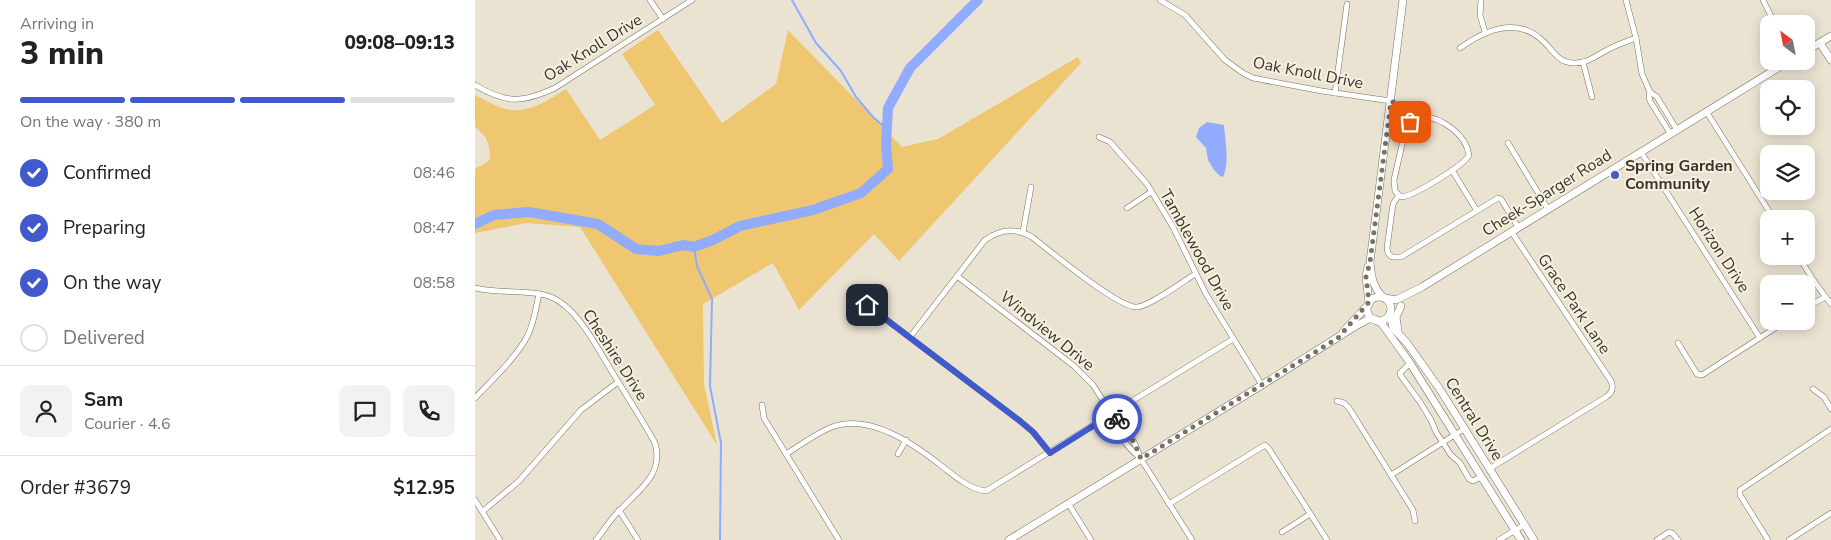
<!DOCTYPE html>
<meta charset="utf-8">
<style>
body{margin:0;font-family:"Nunito Sans",sans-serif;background:#f2f2f2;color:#222;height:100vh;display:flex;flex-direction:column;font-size:19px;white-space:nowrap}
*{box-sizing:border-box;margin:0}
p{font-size:16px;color:#767676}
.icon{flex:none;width:28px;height:28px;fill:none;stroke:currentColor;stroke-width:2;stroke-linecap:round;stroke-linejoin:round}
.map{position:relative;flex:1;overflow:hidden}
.side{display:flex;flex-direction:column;background:#fff;width:475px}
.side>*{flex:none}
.needle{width:32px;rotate:328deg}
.tools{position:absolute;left:1285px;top:15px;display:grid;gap:10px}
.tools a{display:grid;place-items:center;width:55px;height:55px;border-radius:10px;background:#fff;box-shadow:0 2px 12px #0003;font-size:25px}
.pin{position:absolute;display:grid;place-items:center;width:42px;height:42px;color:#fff;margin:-21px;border-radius:10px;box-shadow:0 2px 8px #0006}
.courier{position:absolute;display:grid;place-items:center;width:50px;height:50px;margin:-25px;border:4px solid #4059cc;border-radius:50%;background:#fff;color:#222;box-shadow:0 1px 6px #0007}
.head em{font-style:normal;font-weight:800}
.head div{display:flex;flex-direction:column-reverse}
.head{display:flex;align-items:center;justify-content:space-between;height:85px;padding:0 20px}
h1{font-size:32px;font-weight:800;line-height:38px}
.bar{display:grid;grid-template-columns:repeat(4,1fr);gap:8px 5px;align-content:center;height:60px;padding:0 20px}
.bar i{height:6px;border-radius:4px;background:#e0e0e0}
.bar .current{background:#4059cc}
.bar p{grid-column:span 4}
.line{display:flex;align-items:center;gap:12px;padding:0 20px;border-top:1px solid #e0e0e0}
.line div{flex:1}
.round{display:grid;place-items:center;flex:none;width:52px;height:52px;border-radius:10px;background:#f2f2f2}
ol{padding:0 20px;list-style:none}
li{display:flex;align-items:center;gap:15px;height:55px}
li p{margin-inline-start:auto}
li .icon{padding:5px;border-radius:50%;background:#4059cc;color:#fff;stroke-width:4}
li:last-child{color:#767676}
li i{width:28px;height:28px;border:2px solid #e0e0e0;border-radius:50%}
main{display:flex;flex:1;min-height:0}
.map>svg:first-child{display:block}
</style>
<main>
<section class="side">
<div class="head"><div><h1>3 min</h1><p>Arriving in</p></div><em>09:08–09:13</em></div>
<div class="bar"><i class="current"></i><i class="current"></i><i class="current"></i><i></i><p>On the way · 380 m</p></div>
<ol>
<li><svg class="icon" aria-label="check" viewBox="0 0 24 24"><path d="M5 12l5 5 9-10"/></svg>Confirmed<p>08:46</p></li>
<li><svg class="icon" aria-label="check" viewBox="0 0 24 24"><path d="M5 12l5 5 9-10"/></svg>Preparing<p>08:47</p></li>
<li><svg class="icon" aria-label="check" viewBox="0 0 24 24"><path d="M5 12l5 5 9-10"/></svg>On the way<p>08:58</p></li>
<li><i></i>Delivered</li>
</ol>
<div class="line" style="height:90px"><a class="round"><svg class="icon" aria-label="person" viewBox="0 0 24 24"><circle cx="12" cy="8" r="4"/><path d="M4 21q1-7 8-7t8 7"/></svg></a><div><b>Sam</b><p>Courier · 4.6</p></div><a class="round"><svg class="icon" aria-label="chat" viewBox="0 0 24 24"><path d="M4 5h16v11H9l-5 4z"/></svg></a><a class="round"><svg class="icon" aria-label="phone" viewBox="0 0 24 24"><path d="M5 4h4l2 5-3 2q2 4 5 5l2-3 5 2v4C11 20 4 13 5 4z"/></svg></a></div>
<div class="line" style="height:65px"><div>Order #3679</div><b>$12.95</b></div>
</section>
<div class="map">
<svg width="1356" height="540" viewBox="0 0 1356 540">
<rect width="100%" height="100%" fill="#ebe3d2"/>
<!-- green -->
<path fill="#eec770" d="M 183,30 L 247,123 L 301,84 L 313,30 L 427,147 L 463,139 L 603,57 L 606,63 L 424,261 L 399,234 L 324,310 L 298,263 L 228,304 L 229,384 L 242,445 L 105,227 L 51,223 L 0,233 L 0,169 L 15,160 C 15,144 13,137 0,127 L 0,95 C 11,100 24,109 36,110 C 57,112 75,99 91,89 L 125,140 L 180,105 L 147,54 Z"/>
<!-- water -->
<path fill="#91abfe" d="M 732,122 L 749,125 C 750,140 755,163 748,177 L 745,176 L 739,170 L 733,160 L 731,148 L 721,137 L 724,128 Z"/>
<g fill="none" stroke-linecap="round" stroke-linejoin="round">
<!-- stream -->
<g stroke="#91abfe" stroke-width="2">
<polyline points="317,0 341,43 366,71 381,97 398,117 412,129"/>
<polyline points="219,247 222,266 237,299 235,386 246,443 245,540"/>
</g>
<!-- river -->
<polyline stroke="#91abfe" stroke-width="10" points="0,224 19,215 54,212 123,224 161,249 184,251 208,245 219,247 238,240 265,226 338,210 386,193 413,169 411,144 413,108 435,68 503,0"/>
<defs>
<g id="street">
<polyline points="175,0 188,19"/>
<polyline points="685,0 710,15 750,60 768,73 778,78 847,91 916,101 929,109 938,119"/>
<polyline points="1006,0 1005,15 1010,32"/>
<polyline points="1151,0 1161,38 1167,74 1175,92 1174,96 1175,101 1195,133"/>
<polyline points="1288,0 1300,24"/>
<path d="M 985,48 C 1010,30 1042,16 1068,41 C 1078,50 1082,62 1098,63 C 1113,64 1123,54 1136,48 C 1144,44 1153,41 1161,38"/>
<polyline points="1108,62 1117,97"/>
<path d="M 0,85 C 32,104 47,103 80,88 L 217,0"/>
<polyline points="1175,92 1182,97 1202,130"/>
<polyline points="860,93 872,4"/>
<polyline points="1231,111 1299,219"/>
<path d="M 947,116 C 967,118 991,134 994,155 C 990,165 937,197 926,197 L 920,191 L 919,180 L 931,127 L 938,119 Z"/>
<polyline points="624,137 635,142 672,184 698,227 731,294 787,385"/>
<polyline points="1033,143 1073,209"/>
<polyline points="1166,152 1285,338"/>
<polyline points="977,170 1002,211"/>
<polyline points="923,196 918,204 912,248 913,253 917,257 926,257 1023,198 1026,199 1043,227"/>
<polyline points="652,208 676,192"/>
<polyline points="548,232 556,187"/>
<polyline points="1323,256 1341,284 1356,304"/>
<polyline points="482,276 599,366 618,385 637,414 649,425 659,442 666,459 717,540"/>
<path d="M 0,288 C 23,294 57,289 76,297 C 104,308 126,355 142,380 C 155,401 168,421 180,443 C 189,474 165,489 146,509 C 136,518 129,530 121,540"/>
<polyline points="392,305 545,421 558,432 575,453"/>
<polyline points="1331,308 1350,297"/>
<path d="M 435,337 L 510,240 C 525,229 540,227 557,237 C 574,250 645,310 663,307 C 678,304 706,283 720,274"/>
<polyline points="1203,343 1222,374 1227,375 1311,321"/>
<polyline points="935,363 925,373 926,376 945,402 956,420 961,432 976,455 985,463 994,479 998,481 1006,477"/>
<polyline points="1338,389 1349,397 1356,409"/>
<path d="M 0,398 C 18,379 41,358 53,335 C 59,322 61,308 64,294"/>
<polyline points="862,401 869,403 874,408 938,510 940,521"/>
<polyline points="287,405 289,418 364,540"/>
<path d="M 637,415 C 642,433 650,445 664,457"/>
<path d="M 311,454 C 326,445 341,433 357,427 C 396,413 440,445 468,467 C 481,477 494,489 511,491 L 758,339"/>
<polyline points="423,454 431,440"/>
<path d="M 1014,469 L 1131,397 C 1137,393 1139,388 1136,381 L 1036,231"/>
<polyline points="916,475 989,429"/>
<polyline points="0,500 25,540"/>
<polyline points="593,503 616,540"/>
<polyline points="694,504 790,445 794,449 852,540"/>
<polyline points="144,510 163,540"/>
<polyline points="8,511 44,481 106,410 143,382"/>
<polyline points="807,532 835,514"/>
<polyline points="1024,540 1049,525"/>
<polyline points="1182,540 1194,532 1197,533 1203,540"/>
<polyline points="1293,540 1265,495 1265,490 1356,429"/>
<polyline points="1314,540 1356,513"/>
</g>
<g id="secondary">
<polyline points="1345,43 1356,60"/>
<polyline points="1331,51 1356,36"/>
<polyline points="893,267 891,277 894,302"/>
<circle cx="904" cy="309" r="12"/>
<path d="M 909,298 C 898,288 896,276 895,262 L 928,0"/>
<polyline points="910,298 921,300 947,287 1314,61"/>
<polyline points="915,314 918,328 932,343 966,391 1059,540"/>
<polyline points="900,319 907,324 935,363 1046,540"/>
<polyline points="923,331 921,317 926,306"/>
<polyline points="868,332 894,304"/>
<polyline points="534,540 787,385 879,327 894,319 898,319"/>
</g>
</defs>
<!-- street casing -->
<use href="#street" stroke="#766f60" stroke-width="6"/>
<!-- secondary casing -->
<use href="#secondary" stroke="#766f60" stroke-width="8"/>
<!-- street -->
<use href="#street" stroke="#fff" stroke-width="5"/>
<!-- secondary -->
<use href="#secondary" stroke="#fff" stroke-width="7"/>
</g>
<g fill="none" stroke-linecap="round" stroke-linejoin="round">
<!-- done -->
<path stroke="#777268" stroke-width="5" stroke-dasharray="0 9" d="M 642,419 C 654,430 660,444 666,459 L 863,338 L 894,302 L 891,277 L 895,262 L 916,101 C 925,105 931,110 938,119 L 935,122"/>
<!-- route -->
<polyline stroke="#4059cc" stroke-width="6" points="392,305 545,421 558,432 575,453 637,414 642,419"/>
</g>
<!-- markers -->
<circle fill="#4059cc" stroke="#f8f0df" stroke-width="2" cx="1140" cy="175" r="5"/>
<g text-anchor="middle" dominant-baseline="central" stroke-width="4" stroke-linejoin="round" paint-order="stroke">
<!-- street labels -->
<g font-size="16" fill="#38352f" stroke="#f8f0df">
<text transform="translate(118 48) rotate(-32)">Oak Knoll Drive</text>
<text transform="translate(833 73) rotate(11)">Oak Knoll Drive</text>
<text transform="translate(1072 193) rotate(-32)">Cheek-Sparger Road</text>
<text transform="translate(722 250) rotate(61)">Tamblewood Drive</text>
<text transform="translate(1244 250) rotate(57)">Horizon Drive</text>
<text transform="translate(1099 304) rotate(56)">Grace Park Lane</text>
<text transform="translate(572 331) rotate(39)">Windview Drive</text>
<text transform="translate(140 355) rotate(57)">Cheshire Drive</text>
<text transform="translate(999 419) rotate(58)">Central Drive</text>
</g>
<!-- poi labels -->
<g font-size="16" font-weight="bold" fill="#38352f" stroke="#f8f0df" text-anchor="start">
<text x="1150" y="166">Spring Garden<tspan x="1150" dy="18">Community</tspan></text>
</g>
</g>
</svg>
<div class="tools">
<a><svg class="needle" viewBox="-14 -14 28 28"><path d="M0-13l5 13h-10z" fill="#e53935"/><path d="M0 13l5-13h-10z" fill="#767676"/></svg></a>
<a><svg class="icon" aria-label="locate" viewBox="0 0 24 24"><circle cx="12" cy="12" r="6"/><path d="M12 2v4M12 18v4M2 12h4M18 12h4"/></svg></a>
<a><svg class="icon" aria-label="layers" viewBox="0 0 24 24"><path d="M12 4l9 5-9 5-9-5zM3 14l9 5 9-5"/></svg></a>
<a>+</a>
<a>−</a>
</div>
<div class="pin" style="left:935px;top:122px;background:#ea580c"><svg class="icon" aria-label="bag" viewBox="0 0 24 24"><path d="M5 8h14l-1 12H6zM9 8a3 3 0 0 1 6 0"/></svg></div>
<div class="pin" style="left:392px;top:305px;background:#1f2937"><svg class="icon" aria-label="home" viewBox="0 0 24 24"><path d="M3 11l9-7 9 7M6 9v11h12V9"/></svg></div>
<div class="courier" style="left:642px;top:419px"><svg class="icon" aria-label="bike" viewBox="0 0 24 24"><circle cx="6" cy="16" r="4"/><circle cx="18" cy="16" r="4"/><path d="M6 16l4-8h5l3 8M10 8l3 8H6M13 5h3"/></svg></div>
</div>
</main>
